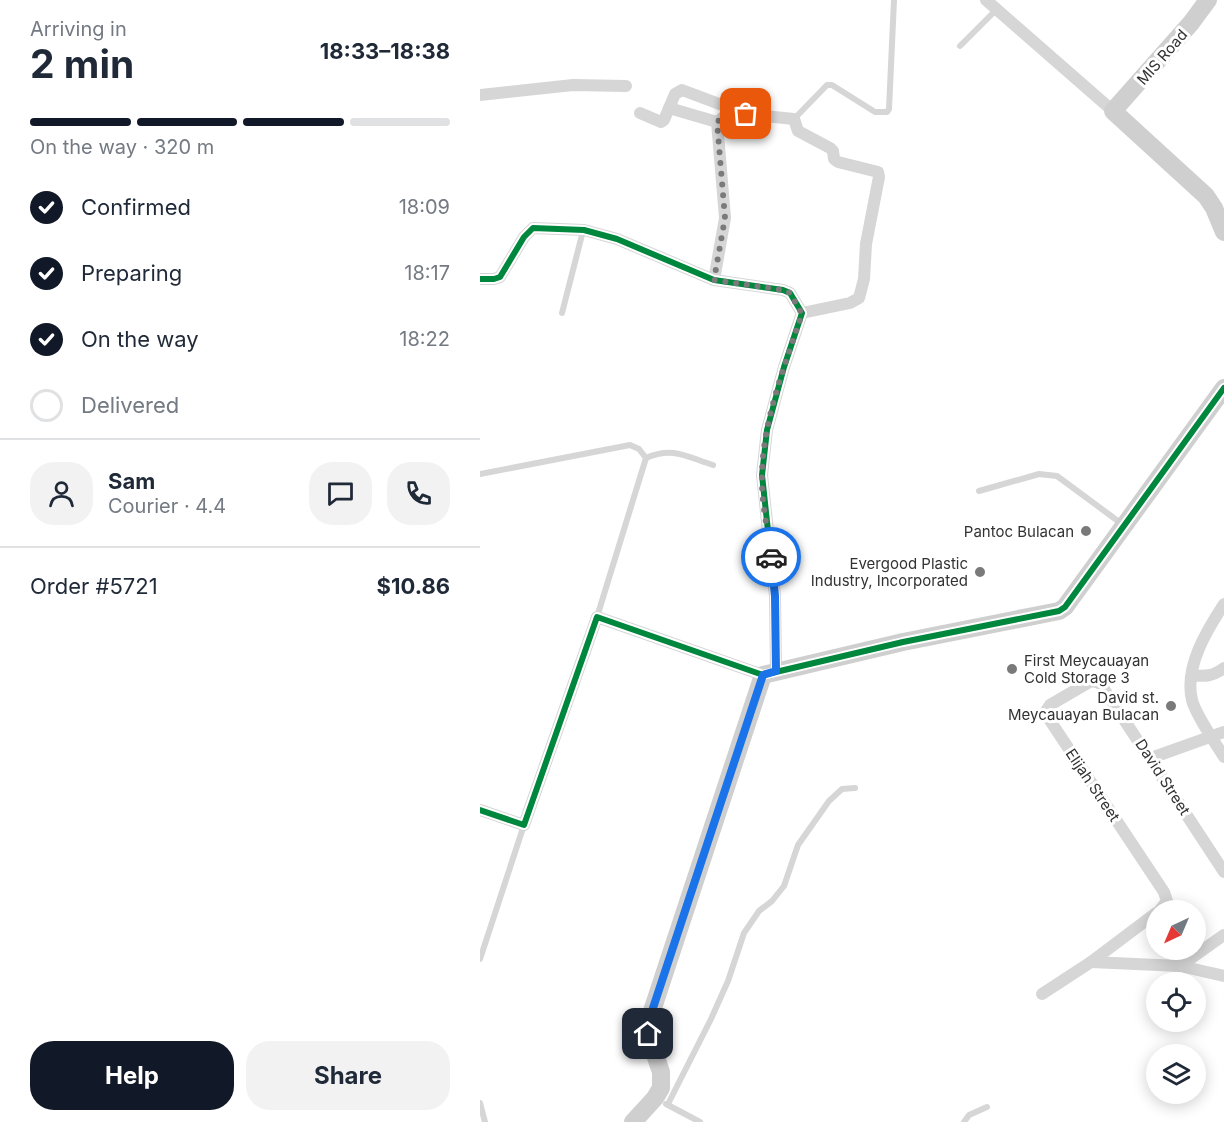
<!DOCTYPE html>
<meta charset="utf-8">
<style>
body{margin:0;font-family:Inter,sans-serif;background:#f2f2f3;color:#1f2937;height:100vh;display:flex;flex-direction:column;font-size:22px;white-space:nowrap}
*{box-sizing:border-box;margin:0}
p{font-size:20px;color:#747a83}
.icon{flex:none;width:33px;height:33px;fill:none;stroke:currentColor;stroke-width:2;stroke-linecap:round;stroke-linejoin:round}
.map{position:relative;flex:1;overflow:hidden}
.details{display:flex;flex-direction:column;background:#fff;width:480px}
.details>*{flex:none}
.needle{width:39px;rotate:224deg}
.controls{position:absolute;left:666px;top:900px;display:grid;gap:12px}
.controls a{display:grid;place-items:center;width:60px;height:60px;border-radius:50%;background:#fff;box-shadow:0 3px 15px #0003;font-size:30px}
.pin{position:absolute;display:grid;place-items:center;width:51px;height:51px;color:#fff;margin:-26px;border-radius:12px;box-shadow:0 3px 9px #0006}
.courier{position:absolute;display:grid;place-items:center;width:60px;height:60px;margin:-30px;border:4px solid #1a73e8;border-radius:50%;background:#fff;color:#222;box-shadow:0 2px 8px #0007}
.summary em{font-style:normal;font-weight:700}
.summary div{display:flex;flex-direction:column-reverse}
.summary{display:flex;align-items:center;justify-content:space-between;height:102px;padding:0 30px}
h1{font-size:39px;font-weight:700;line-height:45px}
.bar{display:grid;grid-template-columns:repeat(4,1fr);gap:9px 6px;align-content:center;height:72px;padding:0 30px}
.bar i{height:8px;border-radius:4px;background:#e0e1e3}
.bar .selected{background:#111827}
.bar p{grid-column:span 4}
.line{display:flex;align-items:center;gap:15px;padding:0 30px;border-top:2px solid #e0e1e3}
.line div{flex:1}
.round{display:grid;place-items:center;flex:none;width:63px;height:63px;border-radius:24px;background:#f2f2f3}
ol{padding:0 30px;list-style:none}
li{display:flex;align-items:center;gap:18px;height:66px}
li p{margin-inline-start:auto}
li .icon{padding:6px;border-radius:50%;background:#111827;color:#fff;stroke-width:4}
li:last-child{color:#747a83}
li i{width:33px;height:33px;border:3px solid #e0e1e3;border-radius:50%}
.button{display:flex;gap:12px;margin-top:auto;padding:12px 30px}
.button a{flex:1;height:69px;border-radius:24px;background:#111827;color:#fff;font-size:24px;font-weight:700;line-height:69px;text-align:center}
.button a+a{background:#f2f2f3;color:#1f2937}
main{display:flex;flex:1;min-height:0}
.map>svg:first-child{display:block}
</style>
<main>
<section class="details">
<div class="summary"><div><h1>2 min</h1><p>Arriving in</p></div><em>18:33–18:38</em></div>
<div class="bar"><i class="selected"></i><i class="selected"></i><i class="selected"></i><i></i><p>On the way · 320 m</p></div>
<ol>
<li><svg class="icon" aria-label="check" viewBox="0 0 24 24"><path d="M5 12l5 5 9-10"/></svg>Confirmed<p>18:09</p></li>
<li><svg class="icon" aria-label="check" viewBox="0 0 24 24"><path d="M5 12l5 5 9-10"/></svg>Preparing<p>18:17</p></li>
<li><svg class="icon" aria-label="check" viewBox="0 0 24 24"><path d="M5 12l5 5 9-10"/></svg>On the way<p>18:22</p></li>
<li><i></i>Delivered</li>
</ol>
<div class="line" style="height:108px"><a class="round"><svg class="icon" aria-label="person" viewBox="0 0 24 24"><circle cx="12" cy="8" r="4"/><path d="M4 21q1-7 8-7t8 7"/></svg></a><div><b>Sam</b><p>Courier · 4.4</p></div><a class="round"><svg class="icon" aria-label="chat" viewBox="0 0 24 24"><path d="M4 5h16v11H9l-5 4z"/></svg></a><a class="round"><svg class="icon" aria-label="phone" viewBox="0 0 24 24"><path d="M5 4h4l2 5-3 2q2 4 5 5l2-3 5 2v4C11 20 4 13 5 4z"/></svg></a></div>
<div class="line" style="height:78px"><div>Order #5721</div><b>$10.86</b></div>
<div class="button"><a>Help</a><a>Share</a></div>
</section>
<div class="map">
<svg width="744" height="1122" viewBox="0 0 744 1122">
<rect width="100%" height="100%" fill="#fff"/>
<g fill="none" stroke-linecap="round" stroke-linejoin="round">
<!-- lane -->
<g stroke="#d6d6d6" stroke-width="6">
<polyline points="480,46 517,9"/>
<polyline points="314,119 347,85 352,85 395,112 407,112 409,109 414,0"/>
<polyline points="82,313 103,231"/>
<path d="M 166,458 C 193,446 207,457 233,465"/>
<polyline points="0,474 150,445 159,449 166,458 117,617"/>
<polyline points="499,491 559,474 577,476 642,524"/>
<polyline points="0,959 44,825"/>
<polyline points="0,1103 5,1122"/>
<polyline points="186,1104 220,1122"/>
<polyline points="188,1104 231,1019 248,981 264,933 279,911 292,901 304,886 318,845 349,801 362,789 375,788"/>
<polyline points="484,1122 489,1115 507,1107"/>
</g>
<!-- street -->
<g stroke="#d6d6d6" stroke-width="12">
<polyline points="506,0 633,111"/>
<polyline points="0,95 93,85 146,86"/>
<polyline points="189,108 237,122 254,109"/>
<polyline points="160,113 181,122 184,120 195,94 202,90 266,114 314,119 318,131 350,148 353,151 354,159 358,162 398,172 399,177 386,244 384,279 379,298 370,303 322,313"/>
<polyline points="0,279 14,279 20,277 44,237 53,228 104,230 137,239 234,280 303,290 310,293 322,313 304,367 287,430 282,475 295,596 296,671"/>
<polyline points="234,280 245,218 237,122"/>
<path d="M 744,604 C 727,630 704,667 712,700 C 716,716 735,742 744,757"/>
<path d="M 712,675 C 725,677 733,676 744,668"/>
<polyline points="671,758 744,732"/>
<polyline points="0,810 44,825 117,617 283,675"/>
<polyline points="680,910 687,901 684,892 569,719 566,711 570,705 611,681 620,683 744,872"/>
<polyline points="611,962 700,966 744,976"/>
<polyline points="700,966 744,935"/>
<polyline points="562,994 611,962 676,913"/>
</g>
<!-- secondary -->
<g stroke="#cfcfcf" stroke-width="18">
<polyline points="728,0 711,23 633,111 726,196 734,208 744,232"/>
<polyline points="153,1122 175,1098 181,1088 181,1072 168,1034 172,1011 283,675 423,642 579,611 585,607 744,388"/>
</g>
<defs>
<g id="cycleway">
<polyline points="0,279 14,279 20,277 44,237 53,228 104,230 137,239 234,280 303,290 310,293 322,313 304,367 287,430 282,475 295,596 296,671"/>
<polyline points="0,810 44,825 117,617 283,675 423,642 579,611 585,607 744,388"/>
</g>
</defs>
<!-- cycleway casing -->
<use href="#cycleway" stroke="#fff" stroke-width="10"/>
<!-- cycleway -->
<use href="#cycleway" stroke="#00873e" stroke-width="6"/>
</g>
<g fill="none" stroke-linecap="round" stroke-linejoin="round">
<!-- done -->
<path stroke="#7a7a7a" stroke-width="6" stroke-dasharray="0 10.8" d="M 266,114 L 254,109 L 237,122 L 245,218 L 234,280 L 303,290 L 310,293 L 322,314 C 305,365 283,420 282,474 C 281,502 288,530 291,557"/>
<!-- route -->
<polyline stroke="#1a73e8" stroke-width="8" points="168,1034 172,1011 283,675 296,671 295,596 291,557"/>
</g>
<!-- markers -->
<g fill="#7a7a7a" stroke="#fff" stroke-width="2">
<circle cx="606" cy="531" r="6"/>
<circle cx="500" cy="572" r="6"/>
<circle cx="532" cy="669" r="6"/>
<circle cx="691" cy="706" r="6"/>
</g>
<g text-anchor="middle" dominant-baseline="central" stroke-width="6" stroke-linejoin="round" paint-order="stroke">
<!-- street labels -->
<g font-size="15" fill="#323232" stroke="#fff">
<text transform="translate(682 57) rotate(-49)">MIS Road</text>
<text transform="translate(683 777) rotate(57)">David Street</text>
<text transform="translate(613 785) rotate(56)">Elijah Street</text>
</g>
<!-- poi labels -->
<g font-size="15" fill="#323232" stroke="#fff" text-anchor="end">
<text x="594" y="531">Pantoc Bulacan</text>
<text x="488" y="563">Evergood Plastic<tspan x="488" dy="17">Industry, Incorporated</tspan></text>
<text x="544" y="660" text-anchor="start">First Meycauayan<tspan x="544" dy="17">Cold Storage 3</tspan></text>
<text x="679" y="697">David st.<tspan x="679" dy="17">Meycauayan Bulacan</tspan></text>
</g>
</g>
</svg>
<div class="controls">
<a><svg class="needle" viewBox="-14 -14 28 28"><path d="M0-13l5 13h-10z" fill="#e53935"/><path d="M0 13l5-13h-10z" fill="#747a83"/></svg></a>
<a><svg class="icon" aria-label="locate" viewBox="0 0 24 24"><circle cx="12" cy="12" r="6"/><path d="M12 2v4M12 18v4M2 12h4M18 12h4"/></svg></a>
<a><svg class="icon" aria-label="layers" viewBox="0 0 24 24"><path d="M12 4l9 5-9 5-9-5zM3 14l9 5 9-5"/></svg></a>
</div>
<div class="pin" style="left:266px;top:114px;background:#ea580c"><svg class="icon" aria-label="bag" viewBox="0 0 24 24"><path d="M5 8h14l-1 12H6zM9 8a3 3 0 0 1 6 0"/></svg></div>
<div class="pin" style="left:168px;top:1034px;background:#1f2937"><svg class="icon" aria-label="home" viewBox="0 0 24 24"><path d="M3 11l9-7 9 7M6 9v11h12V9"/></svg></div>
<div class="courier" style="left:291px;top:557px"><svg class="icon" aria-label="car" viewBox="0 0 24 24"><path d="M5 17H2v-5l4-1 3-4h7l3 4 3 1v5h-3M9 17h6M6 11h13"/><circle cx="7" cy="17" r="2"/><circle cx="17" cy="17" r="2"/></svg></div>
</div>
</main>
